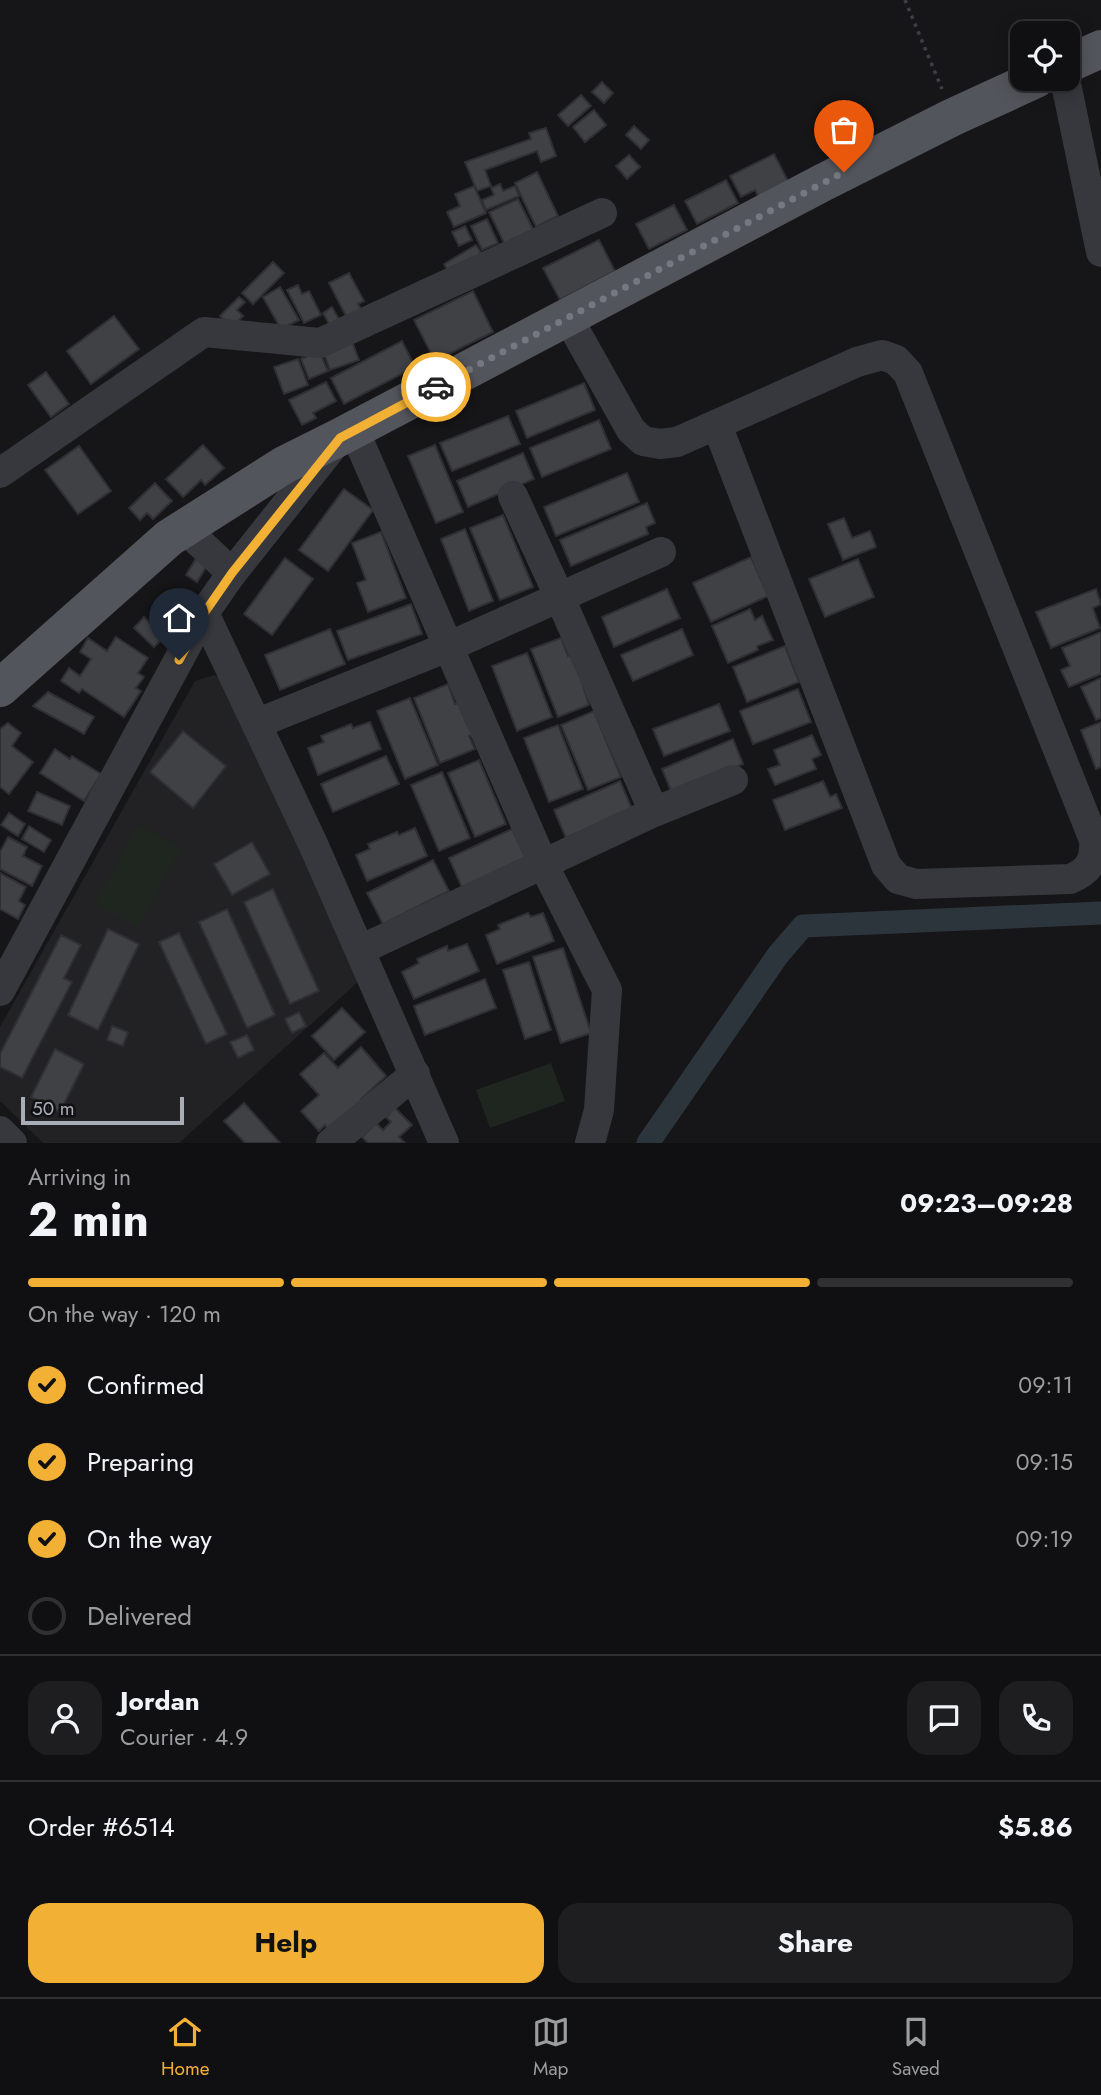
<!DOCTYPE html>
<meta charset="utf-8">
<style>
body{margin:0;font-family:Jost,sans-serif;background:#1e1e20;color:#f1f3f6;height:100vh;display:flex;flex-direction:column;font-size:26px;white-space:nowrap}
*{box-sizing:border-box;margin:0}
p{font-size:23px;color:#9c9d9f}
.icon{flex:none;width:38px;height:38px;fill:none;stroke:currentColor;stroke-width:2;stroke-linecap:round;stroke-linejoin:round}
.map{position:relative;height:1143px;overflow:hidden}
.panel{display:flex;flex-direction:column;background:#101012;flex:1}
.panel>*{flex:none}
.controls{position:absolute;left:1010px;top:21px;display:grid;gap:14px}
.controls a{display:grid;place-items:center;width:70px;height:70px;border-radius:14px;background:#101012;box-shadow:0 4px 18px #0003,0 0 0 2px #303032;font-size:35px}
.scale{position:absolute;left:21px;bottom:18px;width:163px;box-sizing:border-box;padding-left:7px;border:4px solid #a8adb8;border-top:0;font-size:19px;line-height:24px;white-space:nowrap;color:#a8adb8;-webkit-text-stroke:5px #111113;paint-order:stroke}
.pin{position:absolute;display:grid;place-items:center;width:60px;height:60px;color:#fff;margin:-72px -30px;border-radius:50% 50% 50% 0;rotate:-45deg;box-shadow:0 0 7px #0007}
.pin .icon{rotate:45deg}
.courier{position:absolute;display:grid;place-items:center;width:70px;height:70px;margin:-35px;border:5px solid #f2b134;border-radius:50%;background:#fff;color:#222;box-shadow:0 2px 9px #0007}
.summary em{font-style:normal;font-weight:700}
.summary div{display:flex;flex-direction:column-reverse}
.summary{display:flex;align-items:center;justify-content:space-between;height:119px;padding:0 28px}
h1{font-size:46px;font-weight:700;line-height:52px}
.bar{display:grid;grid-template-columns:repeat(4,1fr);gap:10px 7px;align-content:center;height:84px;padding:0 28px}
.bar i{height:9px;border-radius:5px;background:#303032}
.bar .current{background:#f2b134}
.bar p{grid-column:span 4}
.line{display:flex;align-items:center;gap:18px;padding:0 28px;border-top:2px solid #303032}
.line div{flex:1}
.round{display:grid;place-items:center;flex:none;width:74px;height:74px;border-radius:21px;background:#1e1e20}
ol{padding:0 28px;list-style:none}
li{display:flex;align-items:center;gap:21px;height:77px}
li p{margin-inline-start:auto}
li .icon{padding:7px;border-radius:50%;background:#f2b134;color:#111;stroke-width:4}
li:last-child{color:#9c9d9f}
li i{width:38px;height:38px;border:4px solid #303032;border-radius:50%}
.button{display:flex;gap:14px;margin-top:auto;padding:14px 28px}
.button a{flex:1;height:80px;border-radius:21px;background:#f2b134;color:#111;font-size:28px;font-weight:700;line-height:80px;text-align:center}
.button a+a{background:#1e1e20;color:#f1f3f6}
.tabs{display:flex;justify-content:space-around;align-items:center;height:98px;border-top:2px solid #303032;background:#101012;font-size:19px;color:#9c9d9f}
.tabs a{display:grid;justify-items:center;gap:4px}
.tabs .current{color:#f2b134}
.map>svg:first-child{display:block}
</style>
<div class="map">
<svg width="1101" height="1143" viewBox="0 0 1101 1143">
<rect width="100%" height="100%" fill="#161618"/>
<!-- built -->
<polygon fill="#222225" points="214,675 230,682 358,982 179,1143 43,1143 0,1101 0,1027 195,681"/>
<!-- green -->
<g fill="#1e261f">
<polygon points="138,824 181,848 138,927 95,904"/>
<polygon points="551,1063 565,1101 490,1128 476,1090"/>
</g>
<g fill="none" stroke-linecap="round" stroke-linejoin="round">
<!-- canal -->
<polyline stroke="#2c353c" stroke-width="23" points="648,1143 778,955 803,926 1101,913"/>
</g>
<!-- building -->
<g fill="#404145" stroke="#303034" stroke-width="2">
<polygon points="602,82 613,93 604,103 592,92"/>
<polygon points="581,95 591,106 568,126 558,115"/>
<polygon points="594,110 606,125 585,142 573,127"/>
<polygon points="634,126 649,140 641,149 626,135"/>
<polygon points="546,128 556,156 541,162 537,151 485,170 491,186 477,191 465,162 531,139 529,133"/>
<polygon points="774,154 790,185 760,200 755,190 741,197 730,176"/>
<polygon points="629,155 640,167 627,179 616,166"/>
<polygon points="537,172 558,216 536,227 515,183"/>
<polygon points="726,180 738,203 697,224 685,201"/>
<polygon points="500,184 503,191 515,186 519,196 486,210 482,200 494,195 491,188"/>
<polygon points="474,186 486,213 454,227 447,212 460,206 455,194"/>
<polygon points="518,199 534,231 505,245 489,212"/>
<polygon points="674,205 687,230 649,249 636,224"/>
<polygon points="487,219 498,243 482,250 471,226"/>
<polygon points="465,226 472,240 459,246 452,232"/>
<polygon points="599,240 615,271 560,300 543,268"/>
<polygon points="476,245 482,255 450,274 444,264"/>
<polygon points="273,262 284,273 253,304 242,293"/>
<polygon points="349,273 364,301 358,304 363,313 348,320 329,283"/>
<polygon points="298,285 302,294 309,291 321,315 304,323 287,290"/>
<polygon points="280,287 299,320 281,329 263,297"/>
<polygon points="473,291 493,332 435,361 414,320"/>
<polygon points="239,297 245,302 237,310 243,316 232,327 220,316"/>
<polygon points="332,307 341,323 332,329 323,313"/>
<polygon points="114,316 139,349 91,384 67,351"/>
<polygon points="352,341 359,360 330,370 323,351"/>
<polygon points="402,341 415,367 344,404 331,378"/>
<polygon points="319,351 328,371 309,379 301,359"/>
<polygon points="298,359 308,385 284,394 274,367"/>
<polygon points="46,372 69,404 51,417 28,385"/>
<polygon points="326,382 336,401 313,413 316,418 302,425 289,400"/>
<polygon points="584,383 595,410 527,438 516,411"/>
<polygon points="508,416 520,444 452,471 440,443"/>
<polygon points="599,420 611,449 542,477 530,448"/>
<polygon points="203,445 224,468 205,485 201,480 183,497 166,479"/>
<polygon points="435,445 463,512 436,523 408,456"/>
<polygon points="79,446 111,491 78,514 45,470"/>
<polygon points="523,453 534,479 468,507 457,481"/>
<polygon points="627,473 639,502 556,536 544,507"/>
<polygon points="155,483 172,501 153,519 147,513 140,520 129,508"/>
<polygon points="344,489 373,510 328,571 299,550"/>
<polygon points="647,503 655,523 646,527 648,534 571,566 560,540"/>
<polygon points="503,515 533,587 500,600 470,528"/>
<polygon points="844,518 852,538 870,531 876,547 843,560 828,524"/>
<polygon points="465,529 493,601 469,611 441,539"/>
<polygon points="381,532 406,598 368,612 357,583 366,580 352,543"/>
<polygon points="197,557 208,564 197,582 186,575"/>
<polygon points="751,557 768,596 711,622 693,583"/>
<polygon points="285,558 313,579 272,635 244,614"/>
<polygon points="858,559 874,597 825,617 809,579"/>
<polygon points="667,589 680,618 614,647 602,617"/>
<polygon points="1096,589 1101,604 1093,608 1100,628 1051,648 1036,612"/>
<polygon points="411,604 422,634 348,660 337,631"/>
<polygon points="750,609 755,620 762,616 773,640 757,646 758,650 728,663 712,626"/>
<polygon points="144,617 164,637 154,647 134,628"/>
<polygon points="330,629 345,664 280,690 265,655"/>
<polygon points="682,629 693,655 633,681 621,655"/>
<polygon points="1101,632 1101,674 1069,687 1061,670 1070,666 1062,648"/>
<polygon points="116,637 148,658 138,673 144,677 136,688 141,691 124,717 82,689 79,693 61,681 69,668 80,676 91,659 80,652 88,638 107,651"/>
<polygon points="561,638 568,656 573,654 589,705 558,717 531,649"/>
<polygon points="785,646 799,682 747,702 733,667"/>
<polygon points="527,653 552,717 517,731 492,666"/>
<polygon points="1101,678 1101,718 1096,720 1081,687"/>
<polygon points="448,684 455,704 462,702 475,734 469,736 475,749 440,763 414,698"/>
<polygon points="798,689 811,722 753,744 740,711"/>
<polygon points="48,692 94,717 84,734 33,706"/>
<polygon points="410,698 438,765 405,779 377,711"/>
<polygon points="719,704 730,731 664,756 653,729"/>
<polygon points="594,711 621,777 588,790 561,725"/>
<polygon points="370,722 381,749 318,775 308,748 324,742 321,736 351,724 353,728"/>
<polygon points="1101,722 1101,767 1096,769 1081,730"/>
<polygon points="8,723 21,733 12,746 33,762 9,794 0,787 0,729"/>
<polygon points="558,725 583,789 549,802 524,738"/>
<polygon points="183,731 226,766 193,808 150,772"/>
<polygon points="812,735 821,755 812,759 816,769 775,785 768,769 780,765 774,750"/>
<polygon points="733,739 743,764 672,793 662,769"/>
<polygon points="55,749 70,759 72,756 101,774 84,801 40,773"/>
<polygon points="386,756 399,784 333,812 321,784"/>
<polygon points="479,760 506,824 475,837 448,773"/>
<polygon points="442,772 470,838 439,851 411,785"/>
<polygon points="620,781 632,809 566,838 554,810"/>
<polygon points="823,781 830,797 836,794 842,808 785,830 773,800"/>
<polygon points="37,792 70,806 62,825 28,811"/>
<polygon points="9,813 25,824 18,836 1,825"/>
<polygon points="29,826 51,840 44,852 22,839"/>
<polygon points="415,828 427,856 367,881 356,855 370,849 368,844 397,832 399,835"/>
<polygon points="512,829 527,860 463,890 449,858"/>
<polygon points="8,837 27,847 23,856 42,866 32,886 0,869 0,852"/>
<polygon points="252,842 270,874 232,895 214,864"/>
<polygon points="433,860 449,891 383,924 367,893"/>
<polygon points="0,873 26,887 19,901 25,905 18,919 0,909"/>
<polygon points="273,889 319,991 290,1004 244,902"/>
<polygon points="227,909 275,1015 247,1028 199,922"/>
<polygon points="528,913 531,917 543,913 554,941 497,964 486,935 500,929 498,925"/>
<polygon points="108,929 139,944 98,1030 68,1015"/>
<polygon points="179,933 227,1034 206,1044 159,942"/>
<polygon points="61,935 81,945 64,978 72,982 22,1078 0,1067 0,1054"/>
<polygon points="467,944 479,971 414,999 402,972 419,963 417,959 447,946 448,951"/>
<polygon points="563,948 591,1033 561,1043 533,957"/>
<polygon points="529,962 551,1030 525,1039 503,970"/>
<polygon points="485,979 496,1008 425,1035 414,1006"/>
<polygon points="342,1008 365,1032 334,1060 312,1036"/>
<polygon points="299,1012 306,1026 292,1033 285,1019"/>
<polygon points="112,1026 128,1032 123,1046 107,1040"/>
<polygon points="247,1035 254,1050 238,1058 230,1042"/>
<polygon points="361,1047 386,1076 361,1099 366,1105 331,1133 325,1125 319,1131 301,1111 319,1095 300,1074 324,1053 338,1068"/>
<polygon points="55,1049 84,1064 60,1112 31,1097"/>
<polygon points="244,1103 280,1143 245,1143 224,1121"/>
<polygon points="395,1108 412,1125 399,1137 405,1143 368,1143 362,1137 376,1123 383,1130 391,1122 386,1117"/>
</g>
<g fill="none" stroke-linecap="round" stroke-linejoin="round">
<!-- path -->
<polyline stroke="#3d3f44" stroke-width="3.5" stroke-dasharray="3.5 5" stroke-linecap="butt" points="905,0 942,89"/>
<!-- minor -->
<g stroke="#37383d" stroke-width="30">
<polyline points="1065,79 1101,252"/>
<path d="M 568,318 L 631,430 L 643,441 L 660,444 L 677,442 L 857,362 L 882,355 L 896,360 L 908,373 L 1094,840 C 1095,860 1090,871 1070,879 L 916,884 L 898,879 L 886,865 L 717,425"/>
<polyline points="354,430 543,864 607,990 599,1110 590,1143"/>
<polyline points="0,473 204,332 320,343 602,213"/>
<polyline points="513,496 560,598 654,812"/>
<polyline points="185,529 232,573"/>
<polyline points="204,613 313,844 444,1143"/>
<polyline points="258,723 450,646 661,552"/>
<polyline points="360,950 654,812 733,780"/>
<polyline points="0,991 204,613 232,573 337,441"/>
<polyline points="0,1131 12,1143"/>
<polyline points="331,1143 415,1074"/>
</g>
<!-- major -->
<g stroke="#53555c" stroke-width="38">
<polyline points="1068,64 1101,49"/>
<polyline points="0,688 169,538 284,465 340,437 822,183 953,117 1036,79"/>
</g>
</g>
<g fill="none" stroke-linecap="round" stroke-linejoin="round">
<!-- done -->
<polyline stroke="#757880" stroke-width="7" stroke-dasharray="0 12.6" points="436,387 844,172"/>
<!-- route -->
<polyline stroke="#f2b134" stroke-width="9" points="179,660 205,612 232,573 340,438 436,387"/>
</g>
</svg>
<div class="controls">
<a><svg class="icon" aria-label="locate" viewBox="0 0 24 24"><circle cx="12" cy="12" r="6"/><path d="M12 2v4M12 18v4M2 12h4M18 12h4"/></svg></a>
</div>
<div class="scale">50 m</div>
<div class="pin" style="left:844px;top:172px;background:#ea580c"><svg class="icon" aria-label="bag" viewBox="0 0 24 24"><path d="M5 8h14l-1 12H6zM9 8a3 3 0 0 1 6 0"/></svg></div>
<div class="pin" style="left:179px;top:660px;background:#1f2937"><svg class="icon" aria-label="home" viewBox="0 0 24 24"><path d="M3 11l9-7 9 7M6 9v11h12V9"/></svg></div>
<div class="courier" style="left:436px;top:387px"><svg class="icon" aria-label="car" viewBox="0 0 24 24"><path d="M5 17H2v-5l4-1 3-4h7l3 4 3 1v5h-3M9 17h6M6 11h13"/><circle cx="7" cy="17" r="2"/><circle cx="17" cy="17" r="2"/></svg></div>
</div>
<section class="panel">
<div class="summary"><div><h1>2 min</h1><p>Arriving in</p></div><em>09:23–09:28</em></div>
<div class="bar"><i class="current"></i><i class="current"></i><i class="current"></i><i></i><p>On the way · 120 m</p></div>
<ol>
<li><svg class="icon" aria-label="check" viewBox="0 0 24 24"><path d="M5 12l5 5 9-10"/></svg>Confirmed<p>09:11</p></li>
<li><svg class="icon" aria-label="check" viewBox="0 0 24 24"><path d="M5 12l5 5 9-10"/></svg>Preparing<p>09:15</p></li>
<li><svg class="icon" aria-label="check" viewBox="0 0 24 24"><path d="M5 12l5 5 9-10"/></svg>On the way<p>09:19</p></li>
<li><i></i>Delivered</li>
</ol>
<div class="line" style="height:126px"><a class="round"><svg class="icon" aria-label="person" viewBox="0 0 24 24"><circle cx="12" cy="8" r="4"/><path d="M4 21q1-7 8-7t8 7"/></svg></a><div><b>Jordan</b><p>Courier · 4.9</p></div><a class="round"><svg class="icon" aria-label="chat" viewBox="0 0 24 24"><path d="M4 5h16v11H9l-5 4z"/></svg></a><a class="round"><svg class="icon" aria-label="phone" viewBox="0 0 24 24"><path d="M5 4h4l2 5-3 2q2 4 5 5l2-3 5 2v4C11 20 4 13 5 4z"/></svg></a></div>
<div class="line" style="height:91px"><div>Order #6514</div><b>$5.86</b></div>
<div class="button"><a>Help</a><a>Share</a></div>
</section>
<nav class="tabs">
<a class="current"><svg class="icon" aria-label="home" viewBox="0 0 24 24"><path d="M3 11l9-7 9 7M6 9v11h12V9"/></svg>Home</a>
<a><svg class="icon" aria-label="map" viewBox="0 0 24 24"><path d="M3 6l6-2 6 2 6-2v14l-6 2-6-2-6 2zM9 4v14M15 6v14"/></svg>Map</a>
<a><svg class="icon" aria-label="saved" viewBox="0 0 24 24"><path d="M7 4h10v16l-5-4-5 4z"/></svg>Saved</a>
</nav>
